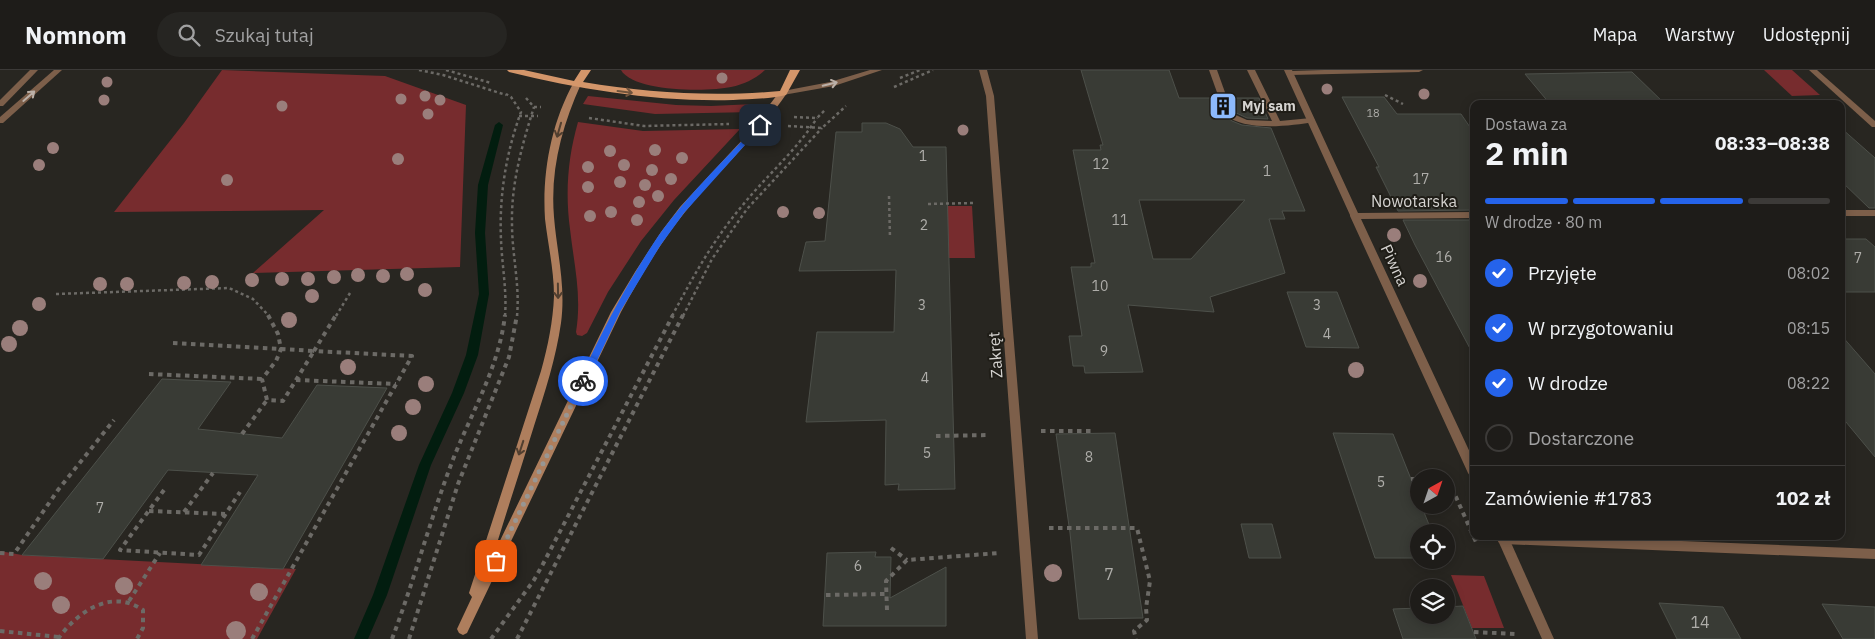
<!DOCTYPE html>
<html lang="pl">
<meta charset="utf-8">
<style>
body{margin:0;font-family:"IBM Plex Sans",sans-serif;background:#262522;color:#f1f3f6;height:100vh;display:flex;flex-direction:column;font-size:19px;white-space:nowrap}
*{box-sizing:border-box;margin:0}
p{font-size:16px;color:#a1a1a2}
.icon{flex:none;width:28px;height:28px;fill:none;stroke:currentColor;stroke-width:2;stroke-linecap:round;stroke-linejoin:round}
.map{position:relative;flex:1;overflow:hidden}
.side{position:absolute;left:1470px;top:30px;width:375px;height:440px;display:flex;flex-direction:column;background:#1e1c19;border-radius:10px;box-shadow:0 2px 12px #0003,0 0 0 1px #3c3a38}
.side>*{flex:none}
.needle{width:32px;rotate:40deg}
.tools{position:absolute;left:1410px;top:399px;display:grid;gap:10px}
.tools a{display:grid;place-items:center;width:45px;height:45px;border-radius:50%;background:#1e1c19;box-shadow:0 2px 12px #0003,0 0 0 1px #3c3a38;font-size:25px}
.pin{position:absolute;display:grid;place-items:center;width:42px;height:42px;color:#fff;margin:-21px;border-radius:10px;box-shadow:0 2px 8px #0006}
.courier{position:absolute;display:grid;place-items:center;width:50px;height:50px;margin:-25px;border:4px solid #2563eb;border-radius:50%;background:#fff;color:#222;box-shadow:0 1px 6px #0007}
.head em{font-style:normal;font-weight:700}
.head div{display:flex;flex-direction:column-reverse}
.head{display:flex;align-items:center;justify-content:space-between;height:85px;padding:0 15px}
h1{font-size:32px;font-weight:700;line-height:38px}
.bar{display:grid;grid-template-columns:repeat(4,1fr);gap:8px 5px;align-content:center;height:60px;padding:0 15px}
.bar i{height:6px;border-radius:4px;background:#3c3a38}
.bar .active{background:#2563eb}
.bar p{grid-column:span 4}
.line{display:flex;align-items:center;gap:12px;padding:0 15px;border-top:1px solid #3c3a38}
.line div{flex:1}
ol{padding:0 15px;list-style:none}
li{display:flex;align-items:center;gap:15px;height:55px}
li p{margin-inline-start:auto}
li .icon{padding:5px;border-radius:50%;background:#2563eb;color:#fff;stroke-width:4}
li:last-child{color:#a1a1a2}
li i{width:28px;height:28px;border:2px solid #3c3a38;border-radius:50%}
header{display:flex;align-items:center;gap:30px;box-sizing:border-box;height:70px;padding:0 25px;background:#1e1c19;border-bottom:1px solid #3c3a38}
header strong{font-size:24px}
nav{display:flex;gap:28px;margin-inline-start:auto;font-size:18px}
.search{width:350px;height:45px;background:#262522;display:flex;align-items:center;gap:12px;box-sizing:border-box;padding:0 18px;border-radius:28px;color:#a1a1a2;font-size:19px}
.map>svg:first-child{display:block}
</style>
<header>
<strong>Nomnom</strong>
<div class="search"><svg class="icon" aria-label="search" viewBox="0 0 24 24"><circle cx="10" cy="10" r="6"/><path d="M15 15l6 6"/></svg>Szukaj tutaj</div>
<nav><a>Mapa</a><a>Warstwy</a><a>Udostępnij</a></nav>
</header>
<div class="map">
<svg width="1875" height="569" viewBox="0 0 1875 569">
<rect width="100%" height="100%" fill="#282621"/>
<!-- green -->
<g fill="#772c2e">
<polygon points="222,0 385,6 466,35 460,197 253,203 324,140 114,142 184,53"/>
<path d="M 621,0 L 765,0 C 755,9 744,14 731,17 C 708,22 633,22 621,0 Z"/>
<polygon points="1764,0 1792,0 1820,25 1792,26"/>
<polygon points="588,26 676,35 711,36 754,34 758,36 754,42 655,44 583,34"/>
<path d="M 578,52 L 643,61 L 740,59 L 674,130 L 641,171 L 608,222 L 587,263 L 582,266 L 577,265 L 576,262 C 582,225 574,195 570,159 C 565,122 568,87 578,52 Z"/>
<polygon points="947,136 972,136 975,188 890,188"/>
<polygon points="0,481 22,485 296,499 257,569 0,569"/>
<polygon points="1451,505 1484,506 1504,558 1472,558"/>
</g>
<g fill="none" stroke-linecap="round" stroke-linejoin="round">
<!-- stream -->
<polygon fill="#021d0f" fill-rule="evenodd" points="499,52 503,55 488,115 485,163 489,224 478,285 464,323 431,395 387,525 368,569 354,569 373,525 419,395 452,323 466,285 479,224 475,163 478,115 495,55"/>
</g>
<!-- building -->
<g fill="#393b35" stroke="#4d504a" fill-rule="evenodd">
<path d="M 1081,0 L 1169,0 L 1179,28 L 1217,28 L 1226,32 L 1229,28 L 1259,28 L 1268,49 L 1247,48 L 1230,40 L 1223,44 L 1232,51 L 1242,55 L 1271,58 L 1305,141 L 1282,141 L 1285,149 L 1269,149 L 1285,203 L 1210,227 L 1214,242 L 1128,235 L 1143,302 L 1085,303 L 1084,296 L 1073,296 L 1069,266 L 1082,266 L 1071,197 L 1091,197 L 1091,193 L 1095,193 L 1073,80 L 1101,80 L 1100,75 L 1103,75 ZM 1139,130 L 1245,130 L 1191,189 L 1153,189 Z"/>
<polygon points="1632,2 1665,34 1550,34 1525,4"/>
<polygon points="1342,27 1384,27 1397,44 1461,44 1474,63 1474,140 1398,141 1376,97 1379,97"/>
<polygon points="862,53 886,53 900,59 913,77 946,77 955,419 898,420 899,414 885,415 886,350 806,352 817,262 894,262 896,200 799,201 806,172 825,171 836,62 862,62"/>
<polygon points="1841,58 1875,88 1875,138 1869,138 1841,111"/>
<polygon points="1403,150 1474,150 1474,286 1415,175"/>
<polygon points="1841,169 1866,169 1875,177 1875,222 1841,222"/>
<polygon points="1287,222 1337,222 1359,278 1306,277"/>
<polygon points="1841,265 1875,304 1875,387 1841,346"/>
<polygon points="162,309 231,312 198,359 282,368 317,315 387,318 283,499 201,495 258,405 168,400 103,489 22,485"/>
<polygon points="1115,363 1143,548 1079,549 1070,463 1056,364"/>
<polygon points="1333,363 1393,364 1419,429 1419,435 1421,435 1432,462 1419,462 1419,488 1375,488"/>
<polygon points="1241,454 1272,454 1281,488 1249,488"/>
<polygon points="876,482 875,487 891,487 890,528 946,497 946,556 823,556 827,483"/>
<polygon points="1659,533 1723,537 1741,569 1677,569"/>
<polygon points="1822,534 1875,537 1875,569 1843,569"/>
<polygon points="1463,536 1476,569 1403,569 1393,539 1419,538 1419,545 1446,545 1446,537"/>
</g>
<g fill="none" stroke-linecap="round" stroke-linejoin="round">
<!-- path-far1 -->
<g stroke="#6c6a66" stroke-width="2.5" stroke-dasharray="3 3" stroke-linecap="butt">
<polyline points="419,0 443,5 506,25"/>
<polyline points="446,0 491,13"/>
<polyline points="900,8 920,0"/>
<polyline points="894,17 933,0"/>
<polyline points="1385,25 1403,34"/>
<polyline points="526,28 534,37 541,37"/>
<polyline points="519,46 538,46"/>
<polyline points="794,47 817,48 825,40"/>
<polyline points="589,48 644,56 729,54"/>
<polyline points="788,56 822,58 846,36"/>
<polyline points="889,126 890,168"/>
<polyline points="928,134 974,133"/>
<polyline points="56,224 229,218 253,229 269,246"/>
<polyline points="336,246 350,223"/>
<path d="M 505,246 C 507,221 502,195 501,170 C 499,126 506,83 521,42 L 511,27 L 506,24"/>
<path d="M 517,246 C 520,215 512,185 512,154 C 511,114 522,75 534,37"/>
<path d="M 672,246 C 693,207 713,170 742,136 C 766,106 796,81 817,48"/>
<polyline points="683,246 712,189 747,139 822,58"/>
</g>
<!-- path -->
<g stroke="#6c6a66" stroke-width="4" stroke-dasharray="4.5 4.5" stroke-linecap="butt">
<polyline points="268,245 278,264 281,279"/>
<polyline points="173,273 281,279"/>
<polygon points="281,279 314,281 283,331 267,330 262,309 276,291"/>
<polyline points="149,304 262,309"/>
<polyline points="296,310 396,314"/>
<polyline points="1041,361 1092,361"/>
<polyline points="242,364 267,330"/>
<polyline points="936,366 990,365"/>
<polyline points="1411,409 1419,409"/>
<polyline points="1452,418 1476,472"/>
<polyline points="164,420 120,480 199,485 240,422"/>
<polyline points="149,441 225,444"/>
<polyline points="184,442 213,403"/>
<polyline points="1049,458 1137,458 1150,511 1146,538 1147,550 1134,561 1136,569"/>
<polyline points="891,478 907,490"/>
<polyline points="0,483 14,484 58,420 114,350"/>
<polyline points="826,525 887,524"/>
<polyline points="129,531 160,483"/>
<polyline points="887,540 886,511 907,490 999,483"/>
<polyline points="0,561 59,567"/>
<polyline points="1474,562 1515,564"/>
<path d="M 58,569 C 77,542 111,518 143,540 L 143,558 L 137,569"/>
<polyline points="252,569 412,286 314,281 336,245"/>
<path d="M 392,569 C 414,511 430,450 452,392 C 471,343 499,298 505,245"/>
<polyline points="409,569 458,414 509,287 517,245"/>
<polyline points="491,569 534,510 543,494 673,245"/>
<polyline points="517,569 683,245"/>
</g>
<!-- service -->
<g fill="#7d5f4a" fill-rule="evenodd">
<polygon points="1209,0 1217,0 1227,28 1226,30 1223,30 1219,28"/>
<path d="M 1247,0 L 1255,0 L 1280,51 L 1311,48 L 1315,50 L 1314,52 C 1290,56 1243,62 1225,44 L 1229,42 L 1247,50 L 1272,51 Z"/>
<polygon points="1324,0 1423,0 1419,2 1290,5 1286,3 1290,1"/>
<polygon points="1498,466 1558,466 1875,479 1875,489 1503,474 1499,473 1497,469"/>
</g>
<!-- minor -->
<g fill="#7d5f4a" fill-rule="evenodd">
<polygon points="30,0 38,0 3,36 0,36 0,30"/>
<polygon points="54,0 62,0 3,53 0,53 0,47"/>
<polygon points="979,0 987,0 994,26 1038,569 1026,569 986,26"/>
<polygon points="1284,0 1292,0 1358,143 1474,142 1474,148 1361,149 1474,391 1474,407 1470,406 1468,403 1350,146 1350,145"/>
<polygon points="1809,0 1817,0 1875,51 1875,57 1872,57"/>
<rect x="1841" y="140" width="34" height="6"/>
<polygon points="1496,466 1508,466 1554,569 1542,569"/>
</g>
<!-- tertiary -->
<polygon fill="#7d5f4a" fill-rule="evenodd" points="870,0 882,0 834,16 783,25 779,23 783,21 830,12"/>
<!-- secondary -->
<path fill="#ae7e5d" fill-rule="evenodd" d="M 574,12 L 577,12 L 581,14 C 562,56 550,100 554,147 C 557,183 566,216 561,253 C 556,288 545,322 534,356 C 521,398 507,440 494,483 L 611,242 L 635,202 L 661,162 L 680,137 L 745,67 L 780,21 L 786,21 L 787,23 C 757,67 718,101 685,142 C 660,173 640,207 621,242 L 467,563 L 463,565 L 459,563 L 457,559 L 472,527 L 469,523 L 541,301 C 548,276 553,251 554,226 C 554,200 548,175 545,149 C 542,103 551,53 574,12 Z"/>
<!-- primary -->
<path fill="#d4966a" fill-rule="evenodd" d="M 507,0 L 524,0 L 574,11 L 581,0 L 591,0 L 583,12 C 649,23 713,27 780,21 L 790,0 L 800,0 L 786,25 C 769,29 750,29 733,30 C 657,32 582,20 509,2 Z"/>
</g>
<!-- trees -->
<g fill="#9a7e7b">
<circle cx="722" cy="8" r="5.5"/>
<circle cx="107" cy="12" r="5.5"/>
<circle cx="1327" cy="19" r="5.5"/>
<circle cx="1424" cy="24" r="5.5"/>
<circle cx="425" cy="26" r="5.5"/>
<circle cx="401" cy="29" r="5.5"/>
<circle cx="104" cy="30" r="5.5"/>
<circle cx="440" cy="30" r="5.5"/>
<circle cx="282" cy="36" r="5.5"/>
<circle cx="428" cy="44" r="5.5"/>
<circle cx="963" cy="60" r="5.5"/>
<circle cx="53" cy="78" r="6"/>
<circle cx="655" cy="80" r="6"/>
<circle cx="610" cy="81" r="6"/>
<circle cx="682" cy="88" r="6"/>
<circle cx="398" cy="89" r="6"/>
<circle cx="39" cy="95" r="6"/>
<circle cx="624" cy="95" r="6"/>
<circle cx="588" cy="97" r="6"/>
<circle cx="652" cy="100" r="6"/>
<circle cx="671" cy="109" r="6"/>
<circle cx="227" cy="110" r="6"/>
<circle cx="620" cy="112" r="6"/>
<circle cx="645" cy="115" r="6"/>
<circle cx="588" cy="117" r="6"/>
<circle cx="658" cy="126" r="6"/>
<circle cx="639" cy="132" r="6"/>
<circle cx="611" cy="142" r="6"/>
<circle cx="783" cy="142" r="6"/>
<circle cx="819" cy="143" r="6"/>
<circle cx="590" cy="146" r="6"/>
<circle cx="637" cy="150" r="6"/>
<circle cx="1394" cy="165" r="7"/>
<circle cx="407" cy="204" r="7"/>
<circle cx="358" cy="205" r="7"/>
<circle cx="383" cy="206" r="7"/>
<circle cx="334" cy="207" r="7"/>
<circle cx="282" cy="209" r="7"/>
<circle cx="308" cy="209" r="7"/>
<circle cx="252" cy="210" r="7"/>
<circle cx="1420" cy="211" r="7"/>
<circle cx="212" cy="212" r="7"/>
<circle cx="184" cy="213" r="7"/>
<circle cx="100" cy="214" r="7"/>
<circle cx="127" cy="214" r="7"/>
<circle cx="425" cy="220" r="7"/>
<circle cx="312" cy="226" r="7"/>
<circle cx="39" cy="234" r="7"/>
<circle cx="289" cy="250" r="8"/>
<circle cx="20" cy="258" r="8"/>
<circle cx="9" cy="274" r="8"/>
<circle cx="348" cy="297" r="8"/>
<circle cx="1356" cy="300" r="8"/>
<circle cx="426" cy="314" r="8"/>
<circle cx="413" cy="337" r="8"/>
<circle cx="399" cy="363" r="8"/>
<circle cx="1053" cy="503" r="9"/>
<circle cx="43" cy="511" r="9"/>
<circle cx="124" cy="516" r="9"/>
<circle cx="259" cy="522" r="9"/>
<circle cx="61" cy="535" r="9"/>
<circle cx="236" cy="561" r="10"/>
</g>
<!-- one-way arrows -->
<defs><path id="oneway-shaft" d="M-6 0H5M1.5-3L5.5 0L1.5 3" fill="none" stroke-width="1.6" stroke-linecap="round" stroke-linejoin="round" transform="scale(1.25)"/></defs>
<g stroke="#bbb0a8">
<use href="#oneway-shaft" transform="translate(830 14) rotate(-13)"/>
<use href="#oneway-shaft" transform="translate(29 26) rotate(-41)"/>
</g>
<use stroke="#70533c" href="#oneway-shaft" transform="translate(625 22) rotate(7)"/>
<g stroke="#513f30">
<use href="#oneway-shaft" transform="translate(559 60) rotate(106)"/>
<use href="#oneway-shaft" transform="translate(558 221) rotate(89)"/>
<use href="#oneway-shaft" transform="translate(521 378) rotate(108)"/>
</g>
<!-- route -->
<path fill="#2563eb" d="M 758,54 L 763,55 L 684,143 L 660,176 L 620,242 L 586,314 L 580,314 L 579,311 C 601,264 624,218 653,174 C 682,130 722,93 758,54 Z"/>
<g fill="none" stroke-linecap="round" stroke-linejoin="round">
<!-- done -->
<polyline stroke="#989693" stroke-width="5" stroke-dasharray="0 9" points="496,491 583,311"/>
</g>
<!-- icons -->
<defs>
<symbol id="building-square" viewBox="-11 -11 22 22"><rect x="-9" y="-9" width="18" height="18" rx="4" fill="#8cb9fc" stroke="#1f1d17"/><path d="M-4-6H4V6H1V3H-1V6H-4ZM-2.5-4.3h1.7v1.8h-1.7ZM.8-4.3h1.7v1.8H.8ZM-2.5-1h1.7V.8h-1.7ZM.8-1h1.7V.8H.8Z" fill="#111"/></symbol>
</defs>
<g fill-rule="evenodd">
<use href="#building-square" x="1207" y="20" width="32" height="32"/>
</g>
<g text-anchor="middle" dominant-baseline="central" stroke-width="4" stroke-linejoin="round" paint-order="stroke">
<!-- far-number labels -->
<g font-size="11" fill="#aeada9">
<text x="1373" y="43">18</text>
</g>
<!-- far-poi labels -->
<g font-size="14" font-weight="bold" fill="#d5d3d0" stroke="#1f1d17" text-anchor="start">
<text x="1242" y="36">Myj sam</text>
</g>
<!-- number labels -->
<g font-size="14" fill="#aeada9">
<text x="923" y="86">1</text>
<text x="1101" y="94">12</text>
<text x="1267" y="101">1</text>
<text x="1421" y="109">17</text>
<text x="1120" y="150">11</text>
<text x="924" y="155">2</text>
<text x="1444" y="187">16</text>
<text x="1858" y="188">7</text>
<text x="1100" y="216">10</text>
<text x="922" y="235">3</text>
<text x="1317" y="235">3</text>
<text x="1327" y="264">4</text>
<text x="1104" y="281">9</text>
<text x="925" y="308">4</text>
<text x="927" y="383">5</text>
<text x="1089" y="387">8</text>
<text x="1381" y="412">5</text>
<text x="100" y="438">7</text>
<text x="858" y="496">6</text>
</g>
<!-- street labels -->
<g font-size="16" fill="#d5d3d0" stroke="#1f1d17">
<text x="1414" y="131">Nowotarska</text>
<text transform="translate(1395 195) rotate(65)">Piwna</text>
<text transform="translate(995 285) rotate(-94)">Zakręt</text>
</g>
<!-- near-number labels -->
<g font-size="16" fill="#aeada9">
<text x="1109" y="504">7</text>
<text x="1700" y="552">14</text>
</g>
</g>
</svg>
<div class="tools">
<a><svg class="needle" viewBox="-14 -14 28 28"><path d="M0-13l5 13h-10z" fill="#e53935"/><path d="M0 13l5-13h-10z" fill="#a1a1a2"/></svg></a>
<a><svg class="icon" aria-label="locate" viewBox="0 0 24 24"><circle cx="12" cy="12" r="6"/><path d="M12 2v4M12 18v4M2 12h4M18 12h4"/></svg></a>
<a><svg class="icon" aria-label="layers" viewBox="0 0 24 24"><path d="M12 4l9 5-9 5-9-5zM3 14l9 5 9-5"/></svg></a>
</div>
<div class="pin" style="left:496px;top:491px;background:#ea580c"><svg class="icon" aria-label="bag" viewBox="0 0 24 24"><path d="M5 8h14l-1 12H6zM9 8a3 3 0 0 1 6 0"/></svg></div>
<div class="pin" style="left:760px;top:55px;background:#1f2937"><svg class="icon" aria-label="home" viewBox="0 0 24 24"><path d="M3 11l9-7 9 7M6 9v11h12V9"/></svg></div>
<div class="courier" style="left:583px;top:311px"><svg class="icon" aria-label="bike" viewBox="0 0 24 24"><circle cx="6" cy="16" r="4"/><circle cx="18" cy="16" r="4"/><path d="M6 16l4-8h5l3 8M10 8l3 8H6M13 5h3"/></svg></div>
<section class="side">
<div class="head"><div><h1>2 min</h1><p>Dostawa za</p></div><em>08:33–08:38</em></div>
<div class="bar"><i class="active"></i><i class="active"></i><i class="active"></i><i></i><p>W drodze · 80 m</p></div>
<ol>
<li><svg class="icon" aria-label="check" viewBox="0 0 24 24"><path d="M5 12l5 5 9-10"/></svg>Przyjęte<p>08:02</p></li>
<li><svg class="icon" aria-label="check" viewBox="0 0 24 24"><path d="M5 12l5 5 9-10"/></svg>W przygotowaniu<p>08:15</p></li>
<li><svg class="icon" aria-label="check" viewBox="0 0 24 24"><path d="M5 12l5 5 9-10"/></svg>W drodze<p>08:22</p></li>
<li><i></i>Dostarczone</li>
</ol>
<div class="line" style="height:65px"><div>Zamówienie #1783</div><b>102 zł</b></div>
</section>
</div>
